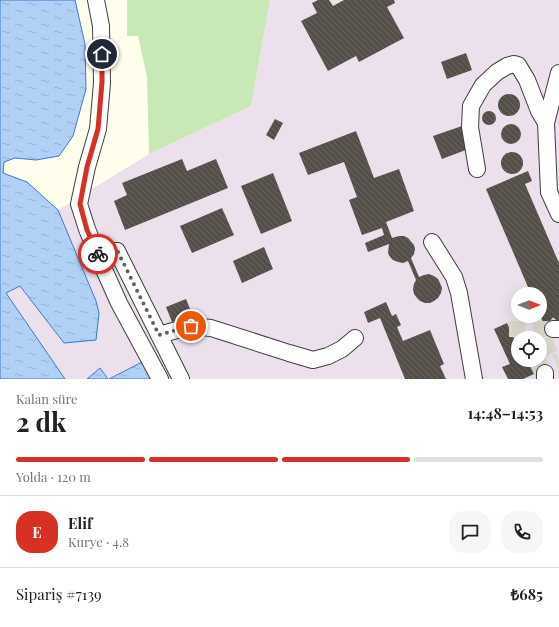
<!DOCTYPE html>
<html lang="tr">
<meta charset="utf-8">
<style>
body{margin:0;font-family:"Playfair Display",serif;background:#f6f6f6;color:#202124;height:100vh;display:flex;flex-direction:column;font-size:15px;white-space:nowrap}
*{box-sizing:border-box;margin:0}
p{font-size:13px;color:#757577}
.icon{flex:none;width:22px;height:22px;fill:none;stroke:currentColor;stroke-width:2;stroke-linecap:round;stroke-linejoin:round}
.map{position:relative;height:379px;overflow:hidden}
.drawer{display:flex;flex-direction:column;background:#fff;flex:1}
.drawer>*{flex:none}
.needle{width:26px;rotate:90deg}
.buttons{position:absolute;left:511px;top:287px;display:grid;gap:8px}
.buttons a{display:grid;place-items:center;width:36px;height:36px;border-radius:50%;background:#fff;box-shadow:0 4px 16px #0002;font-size:20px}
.pin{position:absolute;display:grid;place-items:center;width:34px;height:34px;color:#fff;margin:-17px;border:2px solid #fff;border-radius:50%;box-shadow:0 1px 4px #0007}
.courier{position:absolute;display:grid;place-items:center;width:40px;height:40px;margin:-20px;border:3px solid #d93025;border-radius:50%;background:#fff;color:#222;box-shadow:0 1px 5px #0007}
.overview em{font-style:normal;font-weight:700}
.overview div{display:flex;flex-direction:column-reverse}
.overview{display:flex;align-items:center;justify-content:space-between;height:68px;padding:0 16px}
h1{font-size:26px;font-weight:700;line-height:30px}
.bar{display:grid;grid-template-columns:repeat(4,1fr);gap:6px 4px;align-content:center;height:48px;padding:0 16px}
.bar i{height:5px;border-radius:3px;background:#e0e0e0}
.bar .active{background:#d93025}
.bar p{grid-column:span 4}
.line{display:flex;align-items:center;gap:10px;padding:0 16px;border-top:1px solid #e0e0e0}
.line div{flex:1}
.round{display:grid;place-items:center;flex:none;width:42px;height:42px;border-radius:16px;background:#f6f6f6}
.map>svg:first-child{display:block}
</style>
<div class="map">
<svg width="559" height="379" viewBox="0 0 559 379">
<defs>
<pattern id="water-ripples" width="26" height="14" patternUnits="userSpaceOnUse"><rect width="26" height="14" fill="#b1d0f5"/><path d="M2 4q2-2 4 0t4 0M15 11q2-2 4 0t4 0" fill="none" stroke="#97b1d1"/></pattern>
<pattern id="building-back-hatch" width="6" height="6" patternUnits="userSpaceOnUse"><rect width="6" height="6" fill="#554f49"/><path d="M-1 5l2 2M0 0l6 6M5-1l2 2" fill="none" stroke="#68645f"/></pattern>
</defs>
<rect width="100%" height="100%" fill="#fffeec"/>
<!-- industrial -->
<path fill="#ebe0eb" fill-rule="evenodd" d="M 270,0 L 559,0 L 559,379 L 152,379 L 144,361 L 109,379 L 100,368 L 87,379 L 65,379 L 6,293 L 20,286 L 64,343 L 96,301 L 58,210 L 149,154 L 251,106 ZM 518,294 L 540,294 L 540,316 L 518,316 ZM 518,338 L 540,338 L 540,360 L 518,360 Z"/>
<!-- grass -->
<polygon fill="#c8e8b6" points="127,0 270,0 251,106 149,154 147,77 138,36 127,36"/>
<!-- water -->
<g fill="url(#water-ripples)" stroke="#3979cb">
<polygon points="0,0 75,0 85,44 86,89 73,136 59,156 36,160 15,158 4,162 3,173 27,182 58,210 96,301 99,313 96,340 64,343 20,286 6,293 65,379 0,379"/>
<polygon points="144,361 152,379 109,379"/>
<polygon points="100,368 108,379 87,379"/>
</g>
<!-- building -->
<g fill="url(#building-back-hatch)">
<polygon points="318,0 329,0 333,6 344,0 394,0 395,3 387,7 404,38 359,62 356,56 328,71 301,21 317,13 312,3"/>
<polygon points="466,53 472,70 447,79 441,62"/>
<circle cx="509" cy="105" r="11"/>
<circle cx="489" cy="118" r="7"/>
<polygon points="275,119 283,123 274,140 266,135"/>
<circle cx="511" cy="134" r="10"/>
<polygon points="462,126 471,148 442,159 433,136"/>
<polygon points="356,131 374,178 399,169 414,211 386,222 392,238 399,236 404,236 408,238 414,245 415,249 414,254 411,258 419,277 424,275 429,274 434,276 438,279 440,283 442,288 441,293 438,298 434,301 430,303 425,303 420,301 417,298 414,294 413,289 414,284 416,280 408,261 403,263 398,262 393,260 390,257 388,253 389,244 368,252 365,243 384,235 382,228 362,235 349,200 357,197 344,162 308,175 299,153"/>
<circle cx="512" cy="163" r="11"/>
<polygon points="182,159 187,171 216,159 228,188 125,230 114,201 127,195 122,183"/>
<polygon points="528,171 532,181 525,184 559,263 559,320 545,327 540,315 540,294 531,294 486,189"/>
<polygon points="273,173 292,221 261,234 241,186"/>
<polygon points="222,208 234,235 192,253 180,226"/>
<polygon points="264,247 273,269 242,283 233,261"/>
<polygon points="186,299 192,314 172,322 166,307"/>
<polygon points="386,302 392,316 396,314 401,325 397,327 403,341 430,330 444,364 440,366 446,379 405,379 380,318 368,323 364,312"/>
<polygon points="507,323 518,347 518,360 527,360 534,374 523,379 508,379 502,367 510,364 494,329"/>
</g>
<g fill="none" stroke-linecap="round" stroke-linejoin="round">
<!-- minor-tunnel -->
<g stroke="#dbdaca" stroke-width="16" stroke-dasharray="16 8" stroke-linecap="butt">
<polyline points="509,329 553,329 559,323"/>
<polyline points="540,350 559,341"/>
<polyline points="533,371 559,361"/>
</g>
<defs>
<g id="minor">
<polyline points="96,0 101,26 102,83 98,129 87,167 79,204 87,229 97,254 117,251 181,379"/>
<polyline points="559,73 546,123 549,192 559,214"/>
<polyline points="477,169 470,127 471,106 483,85 497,72 507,66 514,64 518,65 527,80 539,111 546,123"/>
<polyline points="432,242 454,277 459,293 474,379"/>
<polyline points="97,254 119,303 160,379"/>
<polyline points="553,329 559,329"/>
<polyline points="159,335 191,326 211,328 289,353 313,360 328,356 342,349 355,338"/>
<polyline points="545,373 545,379"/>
</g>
</defs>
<!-- minor casing -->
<use href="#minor" stroke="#3f3f3f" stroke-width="18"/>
<!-- minor -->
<use href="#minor" stroke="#fff" stroke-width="16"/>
</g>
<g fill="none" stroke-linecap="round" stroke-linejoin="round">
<!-- done -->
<polyline stroke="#61615a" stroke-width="4" stroke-dasharray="0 7.2" points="98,254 117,250 159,335 191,326"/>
<!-- route -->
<polyline stroke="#d93025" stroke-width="5" points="98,254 87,230 80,204 87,167 98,129 102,82 102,54"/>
</g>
</svg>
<div class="buttons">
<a><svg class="needle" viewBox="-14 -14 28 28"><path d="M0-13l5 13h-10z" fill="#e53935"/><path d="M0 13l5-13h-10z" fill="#757577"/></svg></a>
<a><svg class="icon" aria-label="locate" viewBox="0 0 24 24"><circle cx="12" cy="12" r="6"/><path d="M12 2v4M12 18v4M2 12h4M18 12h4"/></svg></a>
</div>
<div class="pin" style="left:191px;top:326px;background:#ea580c"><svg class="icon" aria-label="bag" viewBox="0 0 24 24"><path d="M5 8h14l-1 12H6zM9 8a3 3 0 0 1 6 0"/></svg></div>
<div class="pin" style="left:102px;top:54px;background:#1f2937"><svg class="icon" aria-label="home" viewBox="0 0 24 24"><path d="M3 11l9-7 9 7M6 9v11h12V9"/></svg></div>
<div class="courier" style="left:98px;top:254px"><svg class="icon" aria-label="bike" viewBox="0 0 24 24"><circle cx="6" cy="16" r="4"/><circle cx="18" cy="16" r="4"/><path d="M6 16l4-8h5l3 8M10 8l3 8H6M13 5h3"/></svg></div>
</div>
<section class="drawer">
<div class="overview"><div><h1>2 dk</h1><p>Kalan süre</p></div><em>14:48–14:53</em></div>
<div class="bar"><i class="active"></i><i class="active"></i><i class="active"></i><i></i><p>Yolda · 120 m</p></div>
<div class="line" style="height:72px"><b class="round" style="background:#d93025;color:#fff">E</b><div><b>Elif</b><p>Kurye · 4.8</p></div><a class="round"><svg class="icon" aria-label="chat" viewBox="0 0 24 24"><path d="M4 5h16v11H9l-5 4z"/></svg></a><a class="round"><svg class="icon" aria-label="phone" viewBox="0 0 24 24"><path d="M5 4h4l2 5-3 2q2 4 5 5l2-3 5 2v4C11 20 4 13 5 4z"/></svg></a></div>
<div class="line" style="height:52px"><div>Sipariş #7139</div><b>₺685</b></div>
</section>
